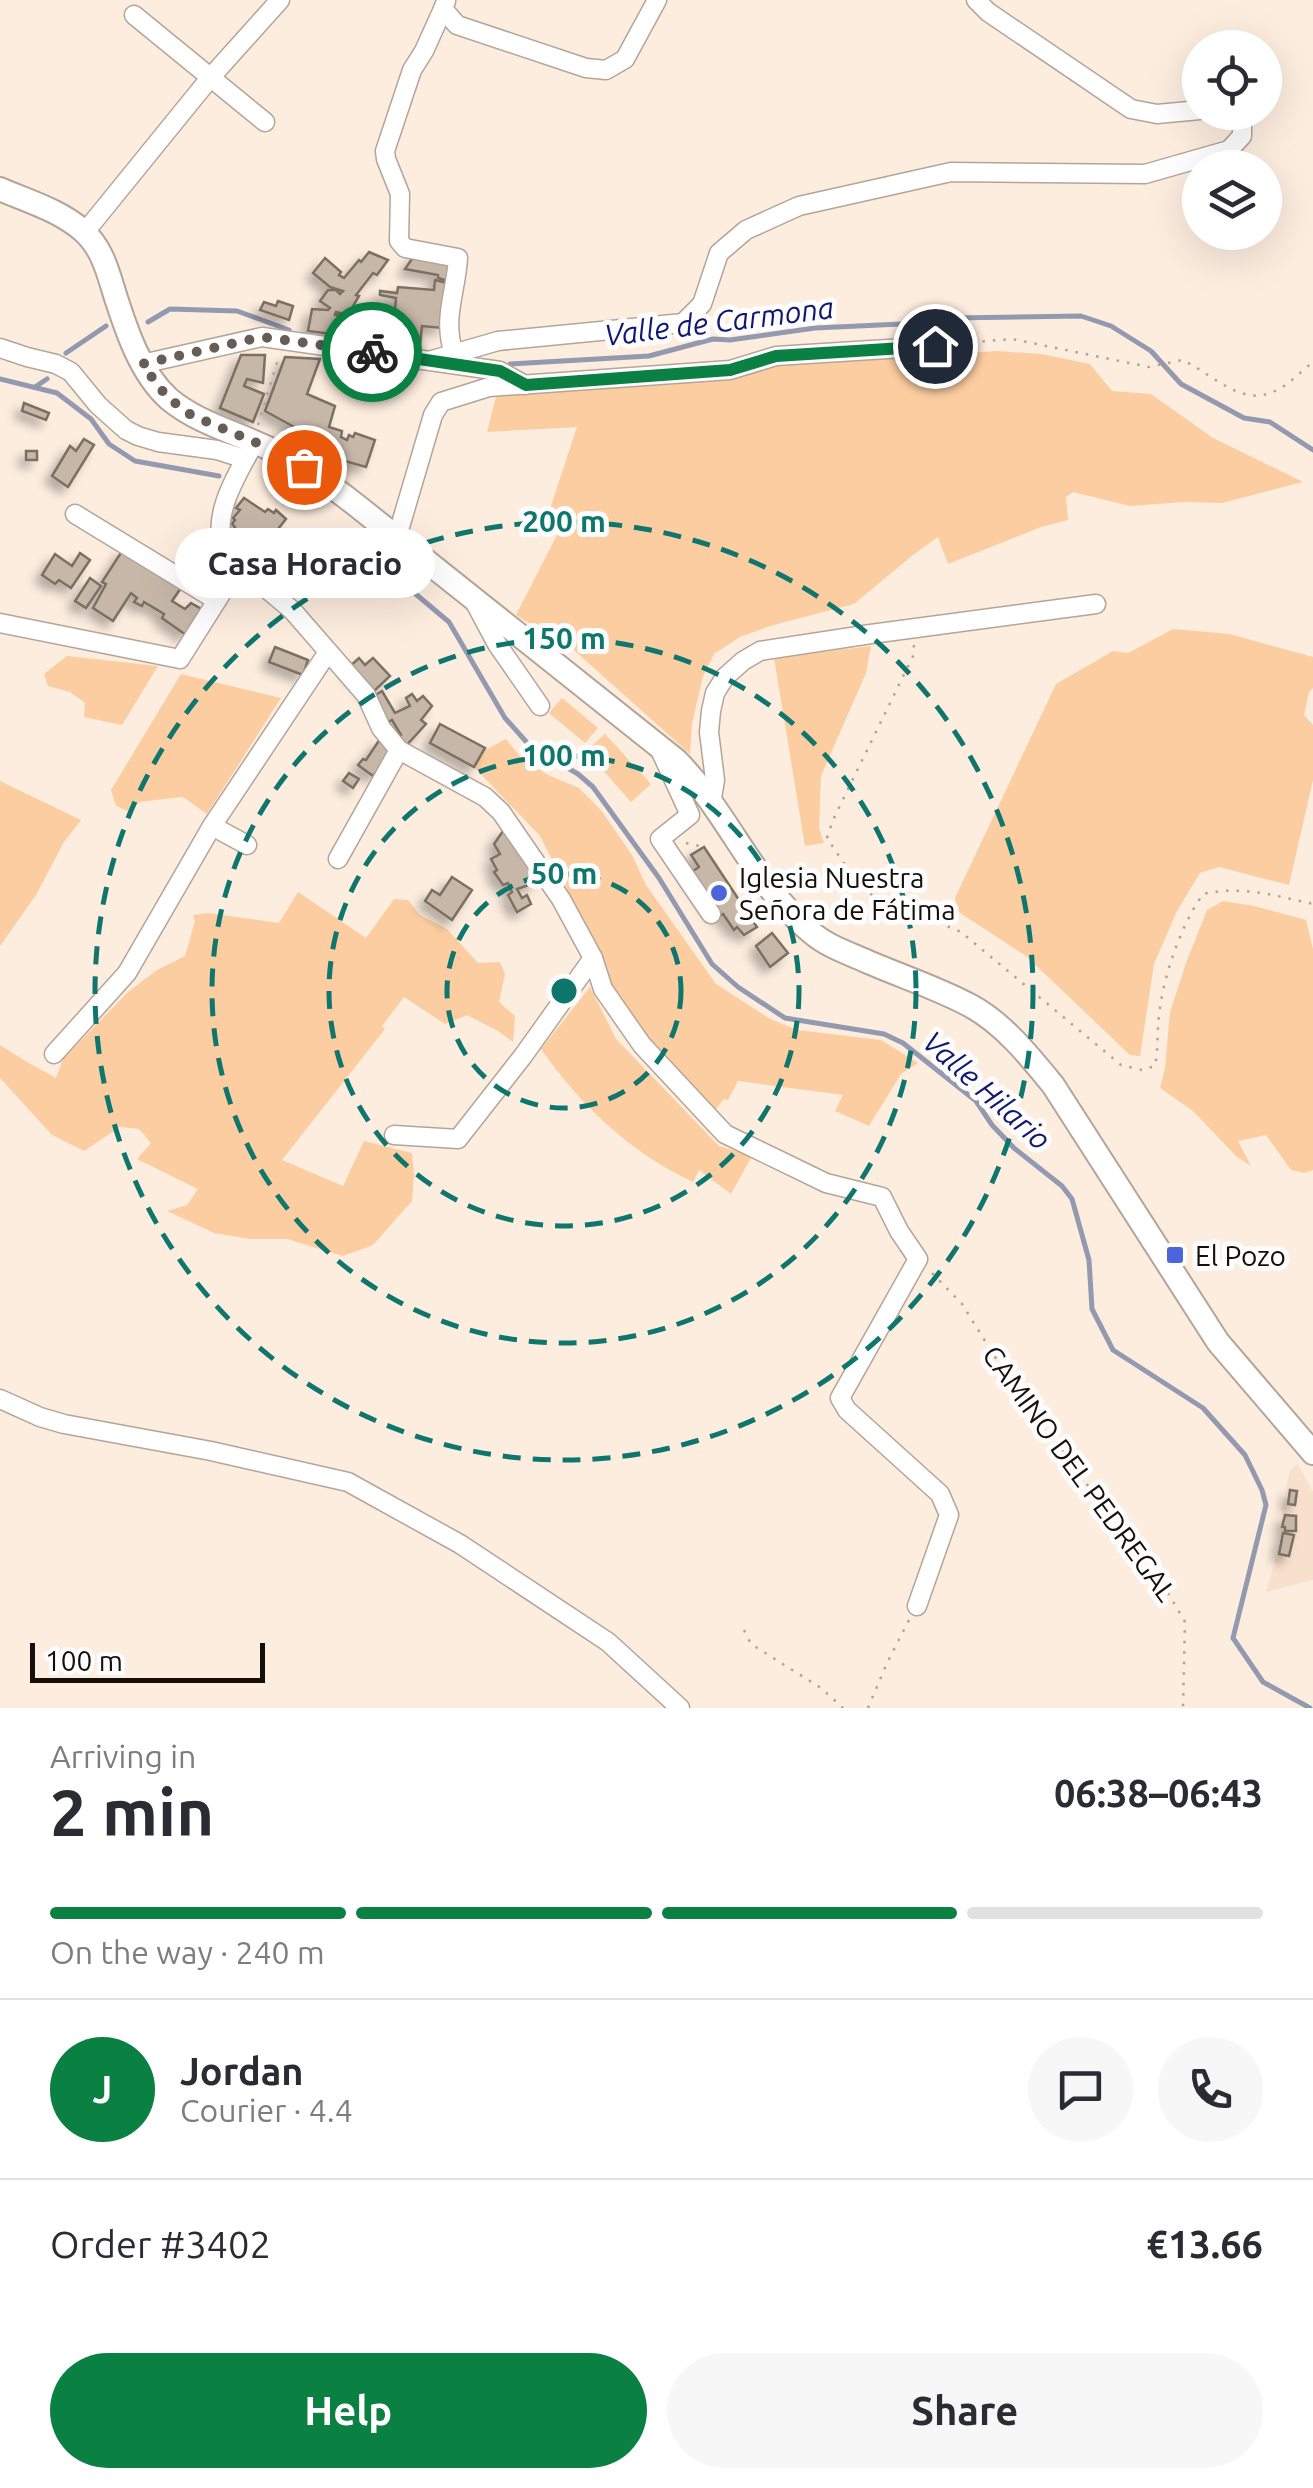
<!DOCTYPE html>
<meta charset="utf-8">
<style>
body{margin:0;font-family:Ubuntu,sans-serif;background:#f7f7f7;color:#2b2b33;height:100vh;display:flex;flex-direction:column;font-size:38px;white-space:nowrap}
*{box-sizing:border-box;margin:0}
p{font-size:32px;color:#7c7c81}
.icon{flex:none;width:55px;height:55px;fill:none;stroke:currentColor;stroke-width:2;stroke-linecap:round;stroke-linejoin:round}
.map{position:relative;height:1708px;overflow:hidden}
.details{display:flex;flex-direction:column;background:#fff;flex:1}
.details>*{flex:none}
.fabs{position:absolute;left:1182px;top:30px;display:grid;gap:20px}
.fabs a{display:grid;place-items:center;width:100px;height:100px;border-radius:50%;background:#fff;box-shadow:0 10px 40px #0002;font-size:50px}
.scale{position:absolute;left:30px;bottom:25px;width:235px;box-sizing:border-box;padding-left:10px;border:5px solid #140f0a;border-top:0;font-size:28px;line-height:35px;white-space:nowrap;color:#140f0a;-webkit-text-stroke:8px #fdfdfd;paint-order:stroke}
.pin{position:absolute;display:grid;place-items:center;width:85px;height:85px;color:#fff;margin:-42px;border:5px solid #fff;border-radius:50%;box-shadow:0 2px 10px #0007}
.courier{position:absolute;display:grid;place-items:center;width:100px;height:100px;margin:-50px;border:8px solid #0b8043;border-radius:50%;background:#fff;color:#222;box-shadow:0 2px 12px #0007}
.bubble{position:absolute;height:70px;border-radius:35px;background:#fff;box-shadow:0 10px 40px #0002;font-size:32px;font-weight:700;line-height:70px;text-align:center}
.overview em{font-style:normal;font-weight:700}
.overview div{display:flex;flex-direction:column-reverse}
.overview{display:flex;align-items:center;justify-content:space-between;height:170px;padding:0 50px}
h1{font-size:65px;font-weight:700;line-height:75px}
.bar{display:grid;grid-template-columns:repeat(4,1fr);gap:15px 10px;align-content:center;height:120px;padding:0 50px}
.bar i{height:12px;border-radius:8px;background:#e1e1e2}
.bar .current{background:#0b8043}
.bar p{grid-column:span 4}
.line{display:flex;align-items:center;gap:25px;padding:0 50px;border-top:2px solid #e1e1e2}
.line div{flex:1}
.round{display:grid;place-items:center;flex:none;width:105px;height:105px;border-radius:52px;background:#f7f7f7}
.button{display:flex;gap:20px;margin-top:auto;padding:20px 50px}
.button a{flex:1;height:115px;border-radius:60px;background:#0b8043;color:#fff;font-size:40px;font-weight:700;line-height:115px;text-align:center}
.button a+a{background:#f7f7f7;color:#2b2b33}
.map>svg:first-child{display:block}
</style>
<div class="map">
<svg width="1313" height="1708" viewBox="0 0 1313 1708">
<defs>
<filter id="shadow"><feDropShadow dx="-7" dy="7" stdDeviation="5" flood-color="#0004"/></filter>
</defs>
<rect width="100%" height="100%" fill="#fdeddf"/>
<!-- built -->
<polygon fill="#f7e1cd" points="1298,1464 1313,1492 1313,1580 1266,1592 1283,1533 1282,1509 1290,1470"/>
<!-- green -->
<g fill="#fccda0">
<polygon points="997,351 1041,354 1090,364 1112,391 1151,394 1213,438 1303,482 1222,503 1183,502 1130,506 1073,492 1066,497 1068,520 1041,527 948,564 938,537 913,555 854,604 770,626 740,637 714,654 703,676 692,724 690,754 575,651 516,615 559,531 545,524 577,427 487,432 497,393 590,389 727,380 782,364"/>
<polygon points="1173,629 1229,634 1313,657 1313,688 1309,692 1304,715 1313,725 1313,780 1289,885 1219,867 1200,873 1177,911 1154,964 1140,1056 1130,1055 1026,956 957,911 955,898 1056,684 1113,651 1128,653"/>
<polygon points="871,646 866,673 821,776 819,828 824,843 805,846 774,658"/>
<polygon points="67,656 158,666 122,725 84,717 85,703 70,692 48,686 44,674"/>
<polygon points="181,674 281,698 207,814 183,797 139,802 130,812 116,806 111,790"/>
<polygon points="562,698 598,728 585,743 549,713"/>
<polygon points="605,734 651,784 631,802 586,751"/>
<polygon points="506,739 523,760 550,776 579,788 601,810 632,855 646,885 716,984 770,1019 797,1030 881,1040 918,1063 901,1074 869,1126 835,1111 843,1095 738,1081 728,1100 724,1099 716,1109 697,1095 647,1042 608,984 596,946 540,836 474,767 485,748 487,749"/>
<polygon points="0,781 81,820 64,842 36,895 0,946"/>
<polygon points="298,892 366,938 394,899 408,900 420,915 447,929 478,963 500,962 505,974 499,1002 515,1016 513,1042 498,1031 467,1015 445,1024 404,997 382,1026 385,1029 282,1160 343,1186 364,1141 412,1153 414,1175 412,1201 373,1245 343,1256 287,1239 250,1239 214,1233 167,1211 187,1205 198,1189 137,1159 151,1143 139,1129 120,1127 84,1151 52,1135 0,1078 0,1045 27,1062 56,1078 63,1059 128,992 157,970 185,956 195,921 193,915 208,913 279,923"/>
<polygon points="1223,901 1254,906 1306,920 1313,949 1313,1170 1304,1173 1291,1170 1266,1135 1238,1141 1251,1166 1236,1156 1193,1111 1160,1088 1165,1068 1170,1012 1186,963 1207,910"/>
<path d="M 590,987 L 616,1039 L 719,1146 L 752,1156 L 731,1194 L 699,1170 L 693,1182 C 631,1153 581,1106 541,1049 Z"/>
</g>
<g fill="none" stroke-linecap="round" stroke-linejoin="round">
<!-- stream -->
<g stroke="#939aaf" stroke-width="5">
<polyline points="148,322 170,309 237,311 289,330"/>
<polyline points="66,353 106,326"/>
<polyline points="510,364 649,356 713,339 730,340 815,328 922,323 952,318 1081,316 1111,326 1151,351 1181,384 1244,418 1270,422 1313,450"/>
<polyline points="0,379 57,393 91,419 109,444 135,461 219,476"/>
<polyline points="35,387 47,379"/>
<polyline points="387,570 449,622 505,718 530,746 578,774 593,787 659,878 712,964 738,987 785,1018 884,1034 903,1043 976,1101 992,1125 1014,1148 1062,1186 1072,1199 1089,1260 1092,1309 1113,1350 1203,1408 1245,1455 1262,1490 1266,1505 1233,1638 1263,1682 1310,1708"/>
</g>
</g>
<!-- building -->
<g fill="#c6b7a9" stroke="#7c6f62" stroke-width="2.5" filter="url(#shadow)">
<polygon points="369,252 388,260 377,275 373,273 356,295 359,296 348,315 336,312 335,315 345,316 343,332 333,331 332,334 308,331 312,309 328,310 330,308 320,301 328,290 336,290 340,294 343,291 330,287 313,273 325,258 341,272 339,275 344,278 359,260 361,262"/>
<polygon points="416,253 456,261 451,282 438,278 438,275 405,269"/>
<polygon points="435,280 451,284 442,328 422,326 420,345 407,344 407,340 393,340 394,322 376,320 377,307 395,309 396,298 380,295 380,291 397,293 398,287 434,290"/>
<polygon points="278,301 293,306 289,320 260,310 264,302 276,306"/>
<polygon points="241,355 265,355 263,383 247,379 244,386 264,394 253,422 220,408"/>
<polygon points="285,357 320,359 307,394 335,406 329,427 342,431 341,437 347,440 349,435 353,437 355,433 375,440 366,467 334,458 336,453 325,451 325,444 265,411"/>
<polygon points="24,403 49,413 46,420 22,411"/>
<polygon points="84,439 94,445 68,487 52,476 70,446 76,451"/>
<rect x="26" y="451" width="11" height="9"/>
<polygon points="244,498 265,512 268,509 274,513 276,510 286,519 256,557 231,532 235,527 232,524 235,520 233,518 240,510 236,508"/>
<polygon points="124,548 181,588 172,601 185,609 191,603 203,610 186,635 162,618 164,614 144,602 142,606 134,602 137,598 131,593 113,621 93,608 106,584 102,582"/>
<polygon points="80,553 90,560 71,588 59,580 55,584 42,575 55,554 72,566"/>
<polygon points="90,578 101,586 86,608 75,601"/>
<polygon points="275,647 308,660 303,675 269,662"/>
<polygon points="359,658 365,665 373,658 390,676 372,693 349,667"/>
<polygon points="382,691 395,713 410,706 406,698 412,694 417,701 423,696 432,706 421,720 426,724 405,747 397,739 401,735 392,720 388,722 374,696"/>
<polygon points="440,724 485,748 474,767 430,743"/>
<polygon points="380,739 393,751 373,776 358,765 363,759 366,760"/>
<polygon points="349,773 359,779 353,788 343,781"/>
<polygon points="505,828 538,882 517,889 522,898 527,895 531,904 517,912 508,895 512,892 508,883 503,885 494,872 497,870 491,859 500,854 494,844"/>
<polygon points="704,847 757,927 744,935 737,927 734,930 723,914 720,916 690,873 699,867 691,855"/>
<polygon points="452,877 472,890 452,920 425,901 432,890 440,895"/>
<polygon points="772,933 788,953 770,967 756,946"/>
<polygon points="1290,1490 1297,1491 1295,1505 1288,1504"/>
<polygon points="1285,1515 1296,1516 1296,1531 1285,1531 1285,1527 1282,1527"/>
<polygon points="1283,1533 1294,1535 1289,1556 1279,1554"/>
</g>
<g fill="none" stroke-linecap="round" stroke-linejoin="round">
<defs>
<g id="minor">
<polyline points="976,0 988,12 1131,109 1157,114 1200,110"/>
<polyline points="446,1 443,9 457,25 586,68 606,70 625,59 657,0"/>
<path d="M 443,9 L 424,51 L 412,70 L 385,151 L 386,159 L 400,194 L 399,241 L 405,248 L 458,258 C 456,293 442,318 454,354"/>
<polyline points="134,15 265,122"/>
<polyline points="85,232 210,78 280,0"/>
<polyline points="0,348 27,357 56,364 71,372 98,405 126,430 138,436 158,442 217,450 245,459"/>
<polyline points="432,360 498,341 683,323 702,304 719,253 746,230 799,206 951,172 1145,174 1229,150 1242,136 1242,121 1234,112"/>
<polyline points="142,364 262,337 500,371 525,385"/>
<path d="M 255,442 C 237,474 208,519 226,555 L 292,610 L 366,695 L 381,728 L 399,750 L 485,797 L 501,812 L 561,899 L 593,958 L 603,989 L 642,1045 L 725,1134 L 826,1183 L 882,1197 L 899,1231 L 918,1259 L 840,1398 L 847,1410 L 940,1494 L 949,1515 L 917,1606"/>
<polyline points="75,514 216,600"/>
<polyline points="397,537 433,415 441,402 489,387 730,370 776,356 935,346"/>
<polyline points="474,601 497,644 540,706"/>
<polyline points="0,623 180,659 238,567"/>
<polyline points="660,750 690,815 660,839 711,914"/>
<polyline points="711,804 715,780 709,732 711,711 715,693 725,677 743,661 760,651 871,634 1096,604"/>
<polyline points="212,826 247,845"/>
<polyline points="338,859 399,750"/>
<polyline points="54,1054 127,973 212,826 328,652"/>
<polyline points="394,1135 458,1139 523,1056 593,958"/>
<polyline points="0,1399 40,1417 64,1424 211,1451 348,1482 460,1544 608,1642 680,1708"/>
</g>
<path id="major" d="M 0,189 C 27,201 59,210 82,230 C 103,248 108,273 116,298 C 127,332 141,374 169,399 C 199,424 238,433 272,450 C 302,464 329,484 356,505 L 676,760 C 728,812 754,885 812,933 C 827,946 848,953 866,961 C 900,976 938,988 971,1006 C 1004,1024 1030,1057 1053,1085 L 1218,1342 L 1313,1453"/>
</defs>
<!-- minor casing -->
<use href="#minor" stroke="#b4a598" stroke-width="21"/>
<!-- major casing -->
<use href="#major" stroke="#b4a598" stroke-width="26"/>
<!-- path -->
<g stroke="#afa398" stroke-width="2.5" stroke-dasharray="2.5 8" stroke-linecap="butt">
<path d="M 951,344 L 1012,339 L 1149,367 L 1182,360 C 1212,373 1241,408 1275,391 C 1289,385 1301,371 1313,362"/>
<polyline points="258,425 279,356"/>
<path d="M 914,645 L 913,656 L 833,820 L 827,838 L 853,877 L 872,895 L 961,932 L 1121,1065 L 1142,1070 L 1155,1066 C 1158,1052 1157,1040 1158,1027 C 1160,985 1179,928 1203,894 C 1240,885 1277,896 1313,904"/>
<polyline points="686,843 704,847"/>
<polyline points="932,1273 962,1304 1025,1405 1071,1461 1114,1524 1149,1560 1185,1622 1183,1708"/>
<polyline points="744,1630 751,1644 821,1688 843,1708"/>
<polyline points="868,1708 887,1663 909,1620"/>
</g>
<!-- minor -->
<use href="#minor" stroke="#fff" stroke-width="18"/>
<!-- major -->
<use href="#major" stroke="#fff" stroke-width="22"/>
</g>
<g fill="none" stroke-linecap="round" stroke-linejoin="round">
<!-- done -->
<polyline stroke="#665d55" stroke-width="10" stroke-dasharray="0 18" points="304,467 271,449 191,415 167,397 142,364 262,337 372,352"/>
<!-- route -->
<polyline stroke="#0b8043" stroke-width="12" points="372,352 500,371 526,385 730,370 776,356 935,346"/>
</g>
<!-- distance rings -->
<g fill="none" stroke="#0f766e" stroke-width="5" stroke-dasharray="18 12">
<circle cx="564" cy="991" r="117"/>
<circle cx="564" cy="991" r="235"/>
<circle cx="564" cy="991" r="352"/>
<circle cx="564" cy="991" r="469"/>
</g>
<!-- markers -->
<g fill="#4b66da" stroke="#fdfdfd" stroke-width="4">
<circle cx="719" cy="893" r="10"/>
<rect x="1165" y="1245" width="20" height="20" rx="5"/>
</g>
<g text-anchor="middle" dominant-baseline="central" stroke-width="10" stroke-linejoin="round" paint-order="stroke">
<!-- poi labels -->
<g font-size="28" fill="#140f0a" stroke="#fdfdfd" text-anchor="start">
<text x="739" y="877">Iglesia Nuestra<tspan x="739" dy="32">Señora de Fátima</tspan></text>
<text x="1195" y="1255">El Pozo</text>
</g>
<!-- street labels -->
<g font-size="28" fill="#140f0a" stroke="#fdfdfd">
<text transform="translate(1080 1473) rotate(54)">CAMINO DEL PEDREGAL</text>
</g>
<!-- water labels -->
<g font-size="30" font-style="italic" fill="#111770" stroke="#fdfdfd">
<text transform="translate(719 321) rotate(-7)">Valle de Carmona</text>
<text transform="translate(987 1090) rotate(42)">Valle Hilario</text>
</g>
</g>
<circle cx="564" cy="991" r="15" fill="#0f766e" stroke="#fdfdfd" stroke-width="5"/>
<g font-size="30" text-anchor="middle" font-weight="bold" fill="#0f766e" stroke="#fdfdfd" stroke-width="10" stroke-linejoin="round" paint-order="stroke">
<text x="564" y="532">200 m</text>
<text x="564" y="649">150 m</text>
<text x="564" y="766">100 m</text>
<text x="564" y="884">50 m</text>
</g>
</svg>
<div class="fabs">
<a><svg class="icon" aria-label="locate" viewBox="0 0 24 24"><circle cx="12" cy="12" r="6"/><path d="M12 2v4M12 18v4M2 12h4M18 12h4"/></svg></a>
<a><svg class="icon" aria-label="layers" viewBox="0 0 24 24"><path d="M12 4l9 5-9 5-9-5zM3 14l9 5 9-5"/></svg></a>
</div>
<div class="scale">100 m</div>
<div class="pin" style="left:304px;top:467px;background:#ea580c"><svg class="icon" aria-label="bag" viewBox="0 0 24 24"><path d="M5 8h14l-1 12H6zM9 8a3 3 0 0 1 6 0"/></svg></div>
<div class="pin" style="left:935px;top:346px;background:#1f2937"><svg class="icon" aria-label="home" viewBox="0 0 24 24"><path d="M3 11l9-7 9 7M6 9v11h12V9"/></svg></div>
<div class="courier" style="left:372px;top:352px"><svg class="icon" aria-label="bike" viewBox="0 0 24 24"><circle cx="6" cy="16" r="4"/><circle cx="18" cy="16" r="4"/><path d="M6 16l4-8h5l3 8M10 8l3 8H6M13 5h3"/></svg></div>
<div class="bubble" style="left:175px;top:528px;width:260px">Casa Horacio</div>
</div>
<section class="details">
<div class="overview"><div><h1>2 min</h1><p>Arriving in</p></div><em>06:38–06:43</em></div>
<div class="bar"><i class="current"></i><i class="current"></i><i class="current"></i><i></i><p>On the way · 240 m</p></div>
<div class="line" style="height:180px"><b class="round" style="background:#0b8043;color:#fff">J</b><div><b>Jordan</b><p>Courier · 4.4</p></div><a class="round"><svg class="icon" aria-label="chat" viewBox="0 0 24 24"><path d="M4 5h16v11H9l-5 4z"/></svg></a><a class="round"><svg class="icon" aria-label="phone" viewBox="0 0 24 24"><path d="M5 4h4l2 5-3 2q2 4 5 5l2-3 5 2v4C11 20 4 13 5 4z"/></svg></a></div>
<div class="line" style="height:130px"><div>Order #3402</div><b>€13.66</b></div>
<div class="button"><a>Help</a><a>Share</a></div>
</section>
